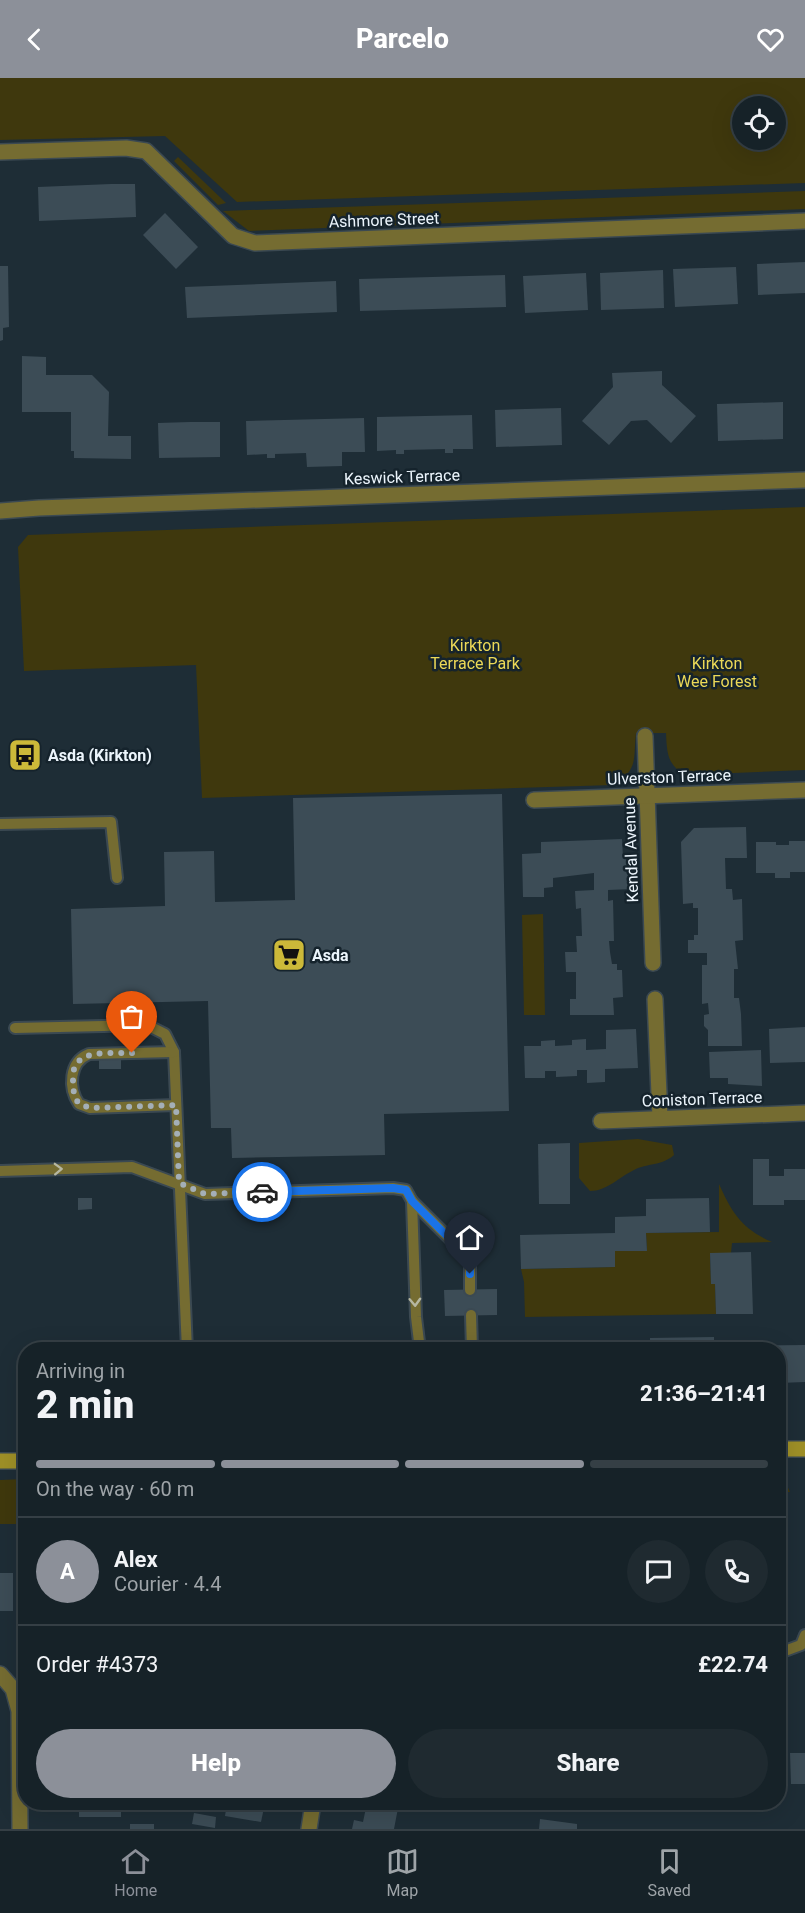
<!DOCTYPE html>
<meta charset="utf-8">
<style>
body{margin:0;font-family:Roboto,sans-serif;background:#1f2a30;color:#f1f3f6;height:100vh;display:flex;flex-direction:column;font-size:22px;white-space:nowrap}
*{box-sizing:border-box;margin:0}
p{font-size:20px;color:#9ea4a8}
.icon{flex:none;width:33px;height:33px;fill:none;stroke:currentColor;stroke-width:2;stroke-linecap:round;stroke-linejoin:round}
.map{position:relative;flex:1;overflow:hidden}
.drawer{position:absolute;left:18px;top:1264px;width:768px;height:468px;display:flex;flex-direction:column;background:#162228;border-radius:24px;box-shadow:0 6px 24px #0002,0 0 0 2px #353f45}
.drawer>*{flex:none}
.controls{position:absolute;left:732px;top:18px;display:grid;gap:12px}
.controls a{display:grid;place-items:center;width:54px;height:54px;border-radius:50%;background:#162228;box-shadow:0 6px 24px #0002,0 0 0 2px #353f45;font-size:30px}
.pin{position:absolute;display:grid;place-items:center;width:51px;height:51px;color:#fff;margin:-62px -26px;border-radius:50% 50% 50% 0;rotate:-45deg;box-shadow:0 0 6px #0007}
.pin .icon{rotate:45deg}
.courier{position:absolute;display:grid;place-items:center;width:60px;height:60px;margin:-30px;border:4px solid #1a73e8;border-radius:50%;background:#fff;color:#222;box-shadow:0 2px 8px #0007}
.headline em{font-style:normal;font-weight:800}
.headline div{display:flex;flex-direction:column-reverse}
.headline{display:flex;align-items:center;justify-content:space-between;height:102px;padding:0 18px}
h1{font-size:39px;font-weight:800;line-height:45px}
.bar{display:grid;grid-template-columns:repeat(4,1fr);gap:9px 6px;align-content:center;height:72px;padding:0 18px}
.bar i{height:8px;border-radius:4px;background:#353f45}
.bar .current{background:#8c9099}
.bar p{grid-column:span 4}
.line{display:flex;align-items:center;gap:15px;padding:0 18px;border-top:2px solid #353f45}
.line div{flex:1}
.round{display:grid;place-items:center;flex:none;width:63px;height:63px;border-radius:32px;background:#1f2a30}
.cta{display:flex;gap:12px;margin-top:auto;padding:12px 18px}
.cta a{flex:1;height:69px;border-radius:36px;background:#8c9099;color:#fff;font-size:24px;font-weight:800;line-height:69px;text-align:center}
.cta a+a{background:#1f2a30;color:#f1f3f6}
header{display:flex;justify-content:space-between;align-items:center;height:78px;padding:0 18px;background:#8c9099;color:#fff;font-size:27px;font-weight:800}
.tabs{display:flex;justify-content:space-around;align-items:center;height:84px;border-top:2px solid #353f45;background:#162228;font-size:16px;color:#9ea4a8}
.tabs a{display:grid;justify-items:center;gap:3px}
.tabs .current{color:#8c9099}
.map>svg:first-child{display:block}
</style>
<header><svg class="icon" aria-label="back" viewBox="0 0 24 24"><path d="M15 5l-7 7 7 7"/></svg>Parcelo<svg class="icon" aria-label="heart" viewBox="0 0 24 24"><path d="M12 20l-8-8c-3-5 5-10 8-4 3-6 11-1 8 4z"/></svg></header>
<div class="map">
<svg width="805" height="1751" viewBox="0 0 805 1751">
<rect width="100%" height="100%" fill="#1e2d36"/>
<!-- green -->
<g fill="#3f380d" fill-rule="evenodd">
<path d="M 0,0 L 805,0 L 805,105 L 237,124 L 165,58 L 0,62 ZM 742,28 L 776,28 L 776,62 L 742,62 Z"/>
<polygon points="178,79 226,125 218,127 174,83"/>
<polygon points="805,113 805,131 249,153 223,133"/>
<path d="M 805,429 L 805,692 L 685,697 C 667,686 667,675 666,655 L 636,655 C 633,682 639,691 613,707 L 202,720 L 196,587 L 24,593 L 18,469 L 28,457 Z"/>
<polygon points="543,836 545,937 524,937 522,837"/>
<path d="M 638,1061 L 672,1067 L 674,1077 C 662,1088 647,1085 634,1092 C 619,1099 607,1113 590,1113 L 579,1100 L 579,1065 Z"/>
<path d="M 719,1106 C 732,1135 742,1151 772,1164 L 732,1165 L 731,1175 L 710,1176 L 711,1206 L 715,1206 L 716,1236 L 525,1239 L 524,1204 L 521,1191 L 615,1189 L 615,1173 L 647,1172 L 646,1155 L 719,1154 Z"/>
<polygon points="779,1390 790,1414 779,1414"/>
<polygon points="25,1401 25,1446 0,1446 0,1402"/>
<polygon points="779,1589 784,1589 784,1614 779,1618"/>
</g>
<!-- building -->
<g fill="#3c4c56">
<polygon points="111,106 135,106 136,139 39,143 38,109"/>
<polygon points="165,135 198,169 176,191 143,157"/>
<polygon points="805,184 805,215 758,217 757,186"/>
<polygon points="0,188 8,188 9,249 3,250 3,262 0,263"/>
<polygon points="736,189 738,226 675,229 673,191"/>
<polygon points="663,192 664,230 601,232 600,195"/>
<polygon points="586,195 588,232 525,235 523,198"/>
<polygon points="505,197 506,229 360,233 359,201"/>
<polygon points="336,203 337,234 187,240 185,209"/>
<polygon points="22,278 46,279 46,297 92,297 109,314 108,358 131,358 131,381 74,380 74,373 71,373 71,334 22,334"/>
<polygon points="662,293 662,307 696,338 671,365 647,342 631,343 609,367 582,343 613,309 612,295"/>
<polygon points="783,324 783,361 718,363 717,326"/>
<polygon points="561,330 562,367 496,369 495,332"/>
<polygon points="472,337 473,371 453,371 453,375 445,375 445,371 404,372 404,376 396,376 396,372 377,373 377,339"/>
<polygon points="364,340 365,374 342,374 342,388 307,389 306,375 275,376 275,380 267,380 267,376 247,377 246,343"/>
<polygon points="190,344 220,344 220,379 159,380 158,345"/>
<polygon points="502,716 509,1033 384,1036 385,1077 232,1080 231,1050 211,1050 208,923 73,926 71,831 165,828 164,774 214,773 215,824 295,822 293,720"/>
<polygon points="746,749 747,780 725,780 726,811 732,811 733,822 742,821 743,862 735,863 738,891 734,891 734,920 739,920 741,936 742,968 708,968 708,952 704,948 704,937 709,936 708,925 702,926 702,887 707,887 707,875 688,875 688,862 694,862 694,857 698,857 698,830 693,830 693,825 683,826 681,764 694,750"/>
<polygon points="622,761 623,780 628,780 632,811 608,812 608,823 613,822 614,863 609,863 610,874 612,886 617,886 617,892 622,892 623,919 613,920 614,937 570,937 570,921 576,921 576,894 566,894 565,874 577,874 576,858 582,858 581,830 576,831 575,813 594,812 594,795 553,800 553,809 544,810 544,819 523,819 522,776 541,775 541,764"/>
<polygon points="789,763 805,763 805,794 790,794 790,800 775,800 775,795 756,795 756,764 776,764 776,767 789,767"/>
<polygon points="805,949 805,984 770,985 769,951"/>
<polygon points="636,951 638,990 605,991 605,1004 587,1005 587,992 577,992 577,998 556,999 556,993 545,993 545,1000 525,1000 524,968 541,968 541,963 555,962 555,968 572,967 572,962 586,961 586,972 606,971 606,952"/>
<polygon points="761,972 762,1008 728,1006 728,1000 710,1000 709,974"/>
<rect x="99" y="977" width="22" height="14"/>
<polygon points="570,1065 570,1126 539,1126 538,1066"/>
<polygon points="753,1081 769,1081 769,1098 784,1098 784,1091 805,1091 805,1122 784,1122 784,1127 753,1127"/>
<polygon points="78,1120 92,1120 92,1131 78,1132"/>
<polygon points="709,1120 710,1154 646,1155 647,1173 615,1173 615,1189 521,1191 520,1157 615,1155 615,1139 646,1138 646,1121"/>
<polygon points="751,1174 753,1236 716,1236 715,1206 711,1206 710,1175"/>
<polygon points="497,1211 497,1237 445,1238 444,1212"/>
<polygon points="714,1259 714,1268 805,1267 805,1304 779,1305 778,1272 586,1272 586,1270 650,1269 650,1260"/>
<rect x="0" y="1495" width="13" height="38"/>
<polygon points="778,1668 781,1668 782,1699 778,1699"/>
<polygon points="790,1675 805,1675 805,1706 791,1706"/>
<rect x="79" y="1725" width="42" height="14"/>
<polygon points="227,1725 265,1725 261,1744 225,1738"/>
<polygon points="367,1725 399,1725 394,1751 352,1751 354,1742 363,1744"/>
<polygon points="194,1735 216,1739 215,1750 192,1746"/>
<polygon points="540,1741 577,1746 577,1751 539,1751"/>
<rect x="130" y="1746" width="24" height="5"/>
</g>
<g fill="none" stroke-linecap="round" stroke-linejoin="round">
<defs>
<g id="lane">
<polyline points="0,746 111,744 117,800"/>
<polyline points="15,950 147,947 165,956 174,974 187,1272"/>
<path d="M 174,974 L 89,976 C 69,984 68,1010 79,1026 L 90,1030 L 176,1027"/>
<polyline points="0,1093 132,1089 205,1116 393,1110 406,1112 412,1123 416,1239 420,1272"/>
<polyline points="412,1123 470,1181 470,1212"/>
<polyline points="471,1237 472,1272"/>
<polyline points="782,1574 801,1567 805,1557"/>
</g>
<g id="street">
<polyline points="0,74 126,70 146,73 233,158 255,165 805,143"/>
<polyline points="0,433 39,430 805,402"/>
<polyline points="645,658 653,885"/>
<polyline points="534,722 805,712"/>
<polyline points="655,921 660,1040"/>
<polyline points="601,1043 805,1035"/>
<polyline points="0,1596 13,1611 19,1633 20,1751"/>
<polyline points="309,1751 313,1725"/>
</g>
<g id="secondary">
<polyline points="778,1371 805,1371"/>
<polyline points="0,1383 26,1383"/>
</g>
</defs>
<!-- lane casing -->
<use href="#lane" stroke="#3b4952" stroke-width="14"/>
<!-- street casing -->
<use href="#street" stroke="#3b4952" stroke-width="18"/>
<!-- secondary casing -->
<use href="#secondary" stroke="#3b4952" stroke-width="18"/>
<!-- lane -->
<use href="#lane" stroke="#756c31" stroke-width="10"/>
<!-- street -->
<use href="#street" stroke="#756c31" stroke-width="15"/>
<!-- secondary -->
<use href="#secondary" stroke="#9f9027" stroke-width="15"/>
</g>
<!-- one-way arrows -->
<defs><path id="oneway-chevron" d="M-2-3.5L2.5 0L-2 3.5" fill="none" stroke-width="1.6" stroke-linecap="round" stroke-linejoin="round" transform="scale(1.5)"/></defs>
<g stroke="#b6b7a1">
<use href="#oneway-chevron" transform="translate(58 1091) rotate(-2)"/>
<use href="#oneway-chevron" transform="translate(415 1224) rotate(88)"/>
</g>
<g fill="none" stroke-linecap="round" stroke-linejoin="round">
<!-- done -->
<path stroke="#a4afb7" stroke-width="6" stroke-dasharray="0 10.8" d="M 132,975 C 111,976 73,969 73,999 C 73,1010 73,1017 79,1026 L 90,1030 L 176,1027 L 179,1105 L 205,1116 L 262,1114"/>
<!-- route -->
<polyline stroke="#1a73e8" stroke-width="8" points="262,1114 393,1110 406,1112 412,1123 470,1181 470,1196"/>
</g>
<!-- icons -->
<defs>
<symbol id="bus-square" viewBox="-11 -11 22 22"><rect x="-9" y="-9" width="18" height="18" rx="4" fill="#ccb939" stroke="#15232c"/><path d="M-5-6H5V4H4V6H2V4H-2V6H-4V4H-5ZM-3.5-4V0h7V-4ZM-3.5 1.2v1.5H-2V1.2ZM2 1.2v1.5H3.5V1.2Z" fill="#111"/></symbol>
<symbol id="supermarket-square" viewBox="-11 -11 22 22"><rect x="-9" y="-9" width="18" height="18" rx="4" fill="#ccb939" stroke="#15232c"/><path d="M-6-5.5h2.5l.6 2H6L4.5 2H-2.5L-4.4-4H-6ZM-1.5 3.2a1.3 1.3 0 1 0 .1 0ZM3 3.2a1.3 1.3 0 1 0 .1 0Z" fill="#111"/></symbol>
</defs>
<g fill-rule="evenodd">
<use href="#bus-square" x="6" y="658" width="38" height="38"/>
<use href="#supermarket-square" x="270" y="858" width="38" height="38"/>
</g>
<g text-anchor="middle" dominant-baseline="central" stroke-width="5" stroke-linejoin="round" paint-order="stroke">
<!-- street labels -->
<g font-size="16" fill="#ecf5fc" stroke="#15232c">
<text transform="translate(384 142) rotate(-2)">Ashmore Street</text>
<text transform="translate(402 399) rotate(-2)">Keswick Terrace</text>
<text transform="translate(669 699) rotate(-2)">Ulverston Terrace</text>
<text transform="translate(631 772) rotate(-92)">Kendal Avenue</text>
<text transform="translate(702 1021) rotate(-2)">Coniston Terrace</text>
</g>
<!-- park labels -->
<g font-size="16" fill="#ecd957" stroke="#15232c">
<text x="475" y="567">Kirkton<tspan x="475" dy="18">Terrace Park</tspan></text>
<text x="717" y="585">Kirkton<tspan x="717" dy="18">Wee Forest</tspan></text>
</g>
<!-- poi labels -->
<g font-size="16" font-weight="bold" fill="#ecf5fc" stroke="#15232c" text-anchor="start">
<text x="48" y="677">Asda (Kirkton)</text>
<text x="312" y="877">Asda</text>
</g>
</g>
</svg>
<div class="controls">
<a><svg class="icon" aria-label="locate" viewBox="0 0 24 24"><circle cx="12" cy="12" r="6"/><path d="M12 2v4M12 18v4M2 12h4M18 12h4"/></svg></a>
</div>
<div class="pin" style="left:132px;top:975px;background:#ea580c"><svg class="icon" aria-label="bag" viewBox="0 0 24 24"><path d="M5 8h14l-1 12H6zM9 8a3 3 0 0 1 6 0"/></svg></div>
<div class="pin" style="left:470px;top:1196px;background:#1f2937"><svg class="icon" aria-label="home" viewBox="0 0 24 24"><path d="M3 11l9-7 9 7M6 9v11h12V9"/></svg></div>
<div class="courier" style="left:262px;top:1114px"><svg class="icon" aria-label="car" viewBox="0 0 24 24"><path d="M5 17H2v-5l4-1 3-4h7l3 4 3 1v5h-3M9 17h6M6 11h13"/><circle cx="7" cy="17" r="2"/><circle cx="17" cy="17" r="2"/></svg></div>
<section class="drawer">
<div class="headline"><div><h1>2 min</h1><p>Arriving in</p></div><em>21:36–21:41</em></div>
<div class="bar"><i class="current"></i><i class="current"></i><i class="current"></i><i></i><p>On the way · 60 m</p></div>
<div class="line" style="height:108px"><b class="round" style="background:#8c9099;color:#fff">A</b><div><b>Alex</b><p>Courier · 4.4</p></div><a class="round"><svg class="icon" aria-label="chat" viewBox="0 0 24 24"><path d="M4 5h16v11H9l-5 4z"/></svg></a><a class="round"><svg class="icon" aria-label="phone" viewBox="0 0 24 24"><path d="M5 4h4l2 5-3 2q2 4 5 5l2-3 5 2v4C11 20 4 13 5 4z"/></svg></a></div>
<div class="line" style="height:78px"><div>Order #4373</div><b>£22.74</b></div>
<div class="cta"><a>Help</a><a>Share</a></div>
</section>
</div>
<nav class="tabs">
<a class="current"><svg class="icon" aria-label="home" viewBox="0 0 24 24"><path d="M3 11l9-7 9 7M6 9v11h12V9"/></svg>Home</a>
<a><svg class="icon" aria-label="map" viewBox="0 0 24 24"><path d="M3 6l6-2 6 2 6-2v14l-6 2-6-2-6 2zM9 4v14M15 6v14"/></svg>Map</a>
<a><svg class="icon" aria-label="saved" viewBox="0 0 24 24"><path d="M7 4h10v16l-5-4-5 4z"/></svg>Saved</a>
</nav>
